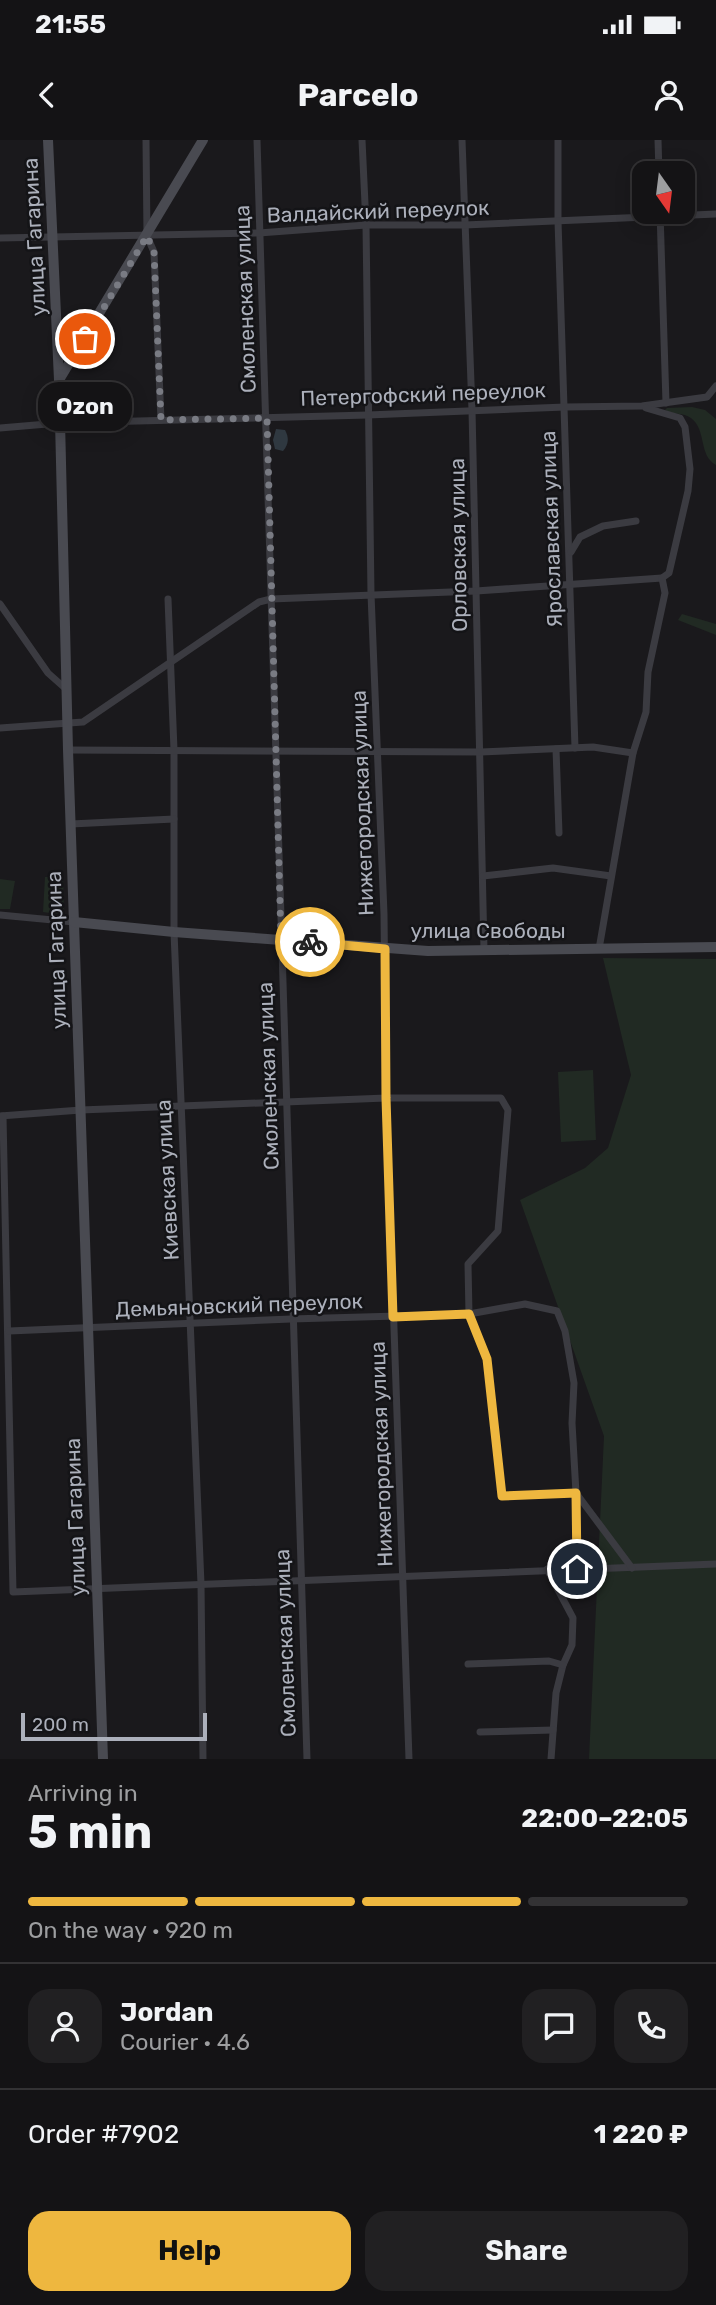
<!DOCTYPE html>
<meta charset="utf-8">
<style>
body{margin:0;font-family:Rubik,sans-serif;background:#212022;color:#f1f3f6;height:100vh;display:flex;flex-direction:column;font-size:26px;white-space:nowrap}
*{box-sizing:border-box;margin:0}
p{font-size:23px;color:#9d9ea0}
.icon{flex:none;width:38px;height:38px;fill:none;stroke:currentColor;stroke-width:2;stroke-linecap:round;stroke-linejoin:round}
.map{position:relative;height:1619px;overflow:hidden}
.drawer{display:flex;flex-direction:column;background:#141315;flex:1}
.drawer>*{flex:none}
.needle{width:46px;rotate:166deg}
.buttons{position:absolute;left:632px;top:21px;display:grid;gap:14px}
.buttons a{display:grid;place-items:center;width:63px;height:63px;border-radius:14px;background:#141315;box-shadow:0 4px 18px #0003,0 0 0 2px #333234;font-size:35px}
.scale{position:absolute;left:21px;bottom:18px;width:186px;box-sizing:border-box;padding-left:7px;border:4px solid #acb0bb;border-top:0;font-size:19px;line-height:24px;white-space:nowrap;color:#acb0bb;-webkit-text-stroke:5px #141417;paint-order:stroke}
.pin{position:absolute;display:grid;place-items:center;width:60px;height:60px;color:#fff;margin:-30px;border:4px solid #fff;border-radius:50%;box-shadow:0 2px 7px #0007}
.courier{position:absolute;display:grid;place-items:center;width:70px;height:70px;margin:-35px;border:5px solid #eeb73f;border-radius:50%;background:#fff;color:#222;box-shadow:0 2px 9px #0007}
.bubble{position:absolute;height:49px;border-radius:21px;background:#141315;box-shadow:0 4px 18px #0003,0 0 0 2px #333234;font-size:23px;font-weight:700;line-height:49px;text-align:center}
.overview em{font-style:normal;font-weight:700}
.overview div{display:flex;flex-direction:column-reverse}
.overview{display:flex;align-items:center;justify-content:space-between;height:119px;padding:0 28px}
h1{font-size:46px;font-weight:700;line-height:52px}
.bar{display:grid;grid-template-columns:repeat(4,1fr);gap:10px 7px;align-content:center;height:84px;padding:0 28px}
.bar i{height:9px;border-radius:5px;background:#333234}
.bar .on{background:#eeb73f}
.bar p{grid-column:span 4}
.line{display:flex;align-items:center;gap:18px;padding:0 28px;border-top:2px solid #333234}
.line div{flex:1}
.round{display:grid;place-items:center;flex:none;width:74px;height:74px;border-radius:21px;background:#212022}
.primary-button{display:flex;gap:14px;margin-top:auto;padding:14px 28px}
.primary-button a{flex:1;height:80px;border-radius:21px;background:#eeb73f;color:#111;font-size:28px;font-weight:700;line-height:80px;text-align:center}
.primary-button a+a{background:#212022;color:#f1f3f6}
.status{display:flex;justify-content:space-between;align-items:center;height:49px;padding:0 35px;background:#141315;direction:ltr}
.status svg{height:19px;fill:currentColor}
header{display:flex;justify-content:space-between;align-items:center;height:91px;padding:0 28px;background:#141315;font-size:32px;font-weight:700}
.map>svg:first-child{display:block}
</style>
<div class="status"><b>21:55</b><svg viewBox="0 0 49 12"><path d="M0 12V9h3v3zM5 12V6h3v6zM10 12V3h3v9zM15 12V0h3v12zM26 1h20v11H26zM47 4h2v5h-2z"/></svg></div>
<header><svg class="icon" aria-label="back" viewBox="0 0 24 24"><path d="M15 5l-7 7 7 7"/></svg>Parcelo<svg class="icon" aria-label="person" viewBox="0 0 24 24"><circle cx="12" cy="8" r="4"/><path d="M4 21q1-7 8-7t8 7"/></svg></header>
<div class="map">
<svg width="716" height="1619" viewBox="0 0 716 1619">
<rect width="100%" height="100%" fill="#1a191c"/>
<!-- green -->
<g fill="#212a23">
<path d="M 692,267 L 705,270 L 716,279 L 716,325 C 698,315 707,290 691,278 C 683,272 673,275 665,270 L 667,268 Z"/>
<polygon points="682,474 716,484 716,495 678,480"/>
<polygon points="63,736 64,775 43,772 45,737"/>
<polygon points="0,739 15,741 10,769 0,769"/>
<polygon points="603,818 716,819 716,1619 589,1619 604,1296 520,1060 585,1028 608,1008 631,935"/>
<polygon points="593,930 596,1000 561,1002 558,932"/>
</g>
<!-- water -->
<path fill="#2f3840" d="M 276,289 L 285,290 C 289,297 289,304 283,311 L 275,309 L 273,300 Z"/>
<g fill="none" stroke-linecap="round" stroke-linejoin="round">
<!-- street -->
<g stroke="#3b3b41" stroke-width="7">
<polyline points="146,0 147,96 154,112 161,280"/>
<polyline points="257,0 307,1619"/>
<polyline points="362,0 366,85 371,454 384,774 386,958 409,1619"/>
<polyline points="462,0 472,270 484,810"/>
<polyline points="558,0 558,81 575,608"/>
<polyline points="658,0 659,33"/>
<polyline points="660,72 666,263"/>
<polyline points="0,98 259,93 366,85 465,85 716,74"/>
<polyline points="0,288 59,283 368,275 565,267 642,266 707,257 716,246"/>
<polyline points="571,412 580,397 603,386 636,381"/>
<polyline points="168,459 174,610 174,792 201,1444 203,1619"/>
<polyline points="0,464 48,533 66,549"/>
<polyline points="0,588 83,582 259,462 271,459 476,451 662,438"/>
<polyline points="556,609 559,693"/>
<polyline points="68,610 481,612 593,607 633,613"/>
<polyline points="71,684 174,679"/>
<polyline points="483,736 553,728 611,736"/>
<polyline points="0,775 74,782"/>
<polyline points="599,809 633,613 646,572 648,532 665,453 662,438 669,433 688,351 690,329 685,287 680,278 646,268"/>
<polyline points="0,976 81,970 386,958 501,958 508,970 498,1091 468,1124 469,1174 487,1219 502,1356 576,1353 577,1429"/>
<polyline points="3,976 13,1452 716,1424"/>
<polyline points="9,1191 291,1179 469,1174 525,1164 557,1171 565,1191 574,1243 572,1283 576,1353 632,1428"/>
<polyline points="547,1429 573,1478 572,1505 563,1525 556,1553 551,1619"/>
<polyline points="468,1524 549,1521 563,1525"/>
<polyline points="480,1592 553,1590"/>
</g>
<!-- secondary -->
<g stroke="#494a51" stroke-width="10">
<polyline points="48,0 59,240 68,610 103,1619"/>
<polyline points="59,240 203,0"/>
<polyline points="74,782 174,792 428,811 716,807"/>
</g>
</g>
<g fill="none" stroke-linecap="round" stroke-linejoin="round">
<!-- done -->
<polyline stroke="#797b83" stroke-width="7" stroke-dasharray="0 12.6" points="85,199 147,96 154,112 161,280 267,278 281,800 310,802"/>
<!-- route -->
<polyline stroke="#eeb73f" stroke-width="9" points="310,802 385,809 386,958 393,1177 469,1174 487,1219 502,1356 576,1353 577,1429"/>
</g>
<g text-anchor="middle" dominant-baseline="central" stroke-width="5" stroke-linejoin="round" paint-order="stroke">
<!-- street labels -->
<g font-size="21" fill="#acb0bb" stroke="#141417">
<text transform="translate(378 71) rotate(-2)">Валдайский переулок</text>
<text transform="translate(34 97) rotate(-93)">улица Гагарина</text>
<text transform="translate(245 159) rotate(-92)">Смоленская улица</text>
<text transform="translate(423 254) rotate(-2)">Петергофский переулок</text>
<text transform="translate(551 389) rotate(-92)">Ярославская улица</text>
<text transform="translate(458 405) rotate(-91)">Орловская улица</text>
<text transform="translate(362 663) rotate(-92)">Нижегородская улица</text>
<text x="488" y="790">улица Свободы</text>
<text transform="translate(56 810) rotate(-92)">улица Гагарина</text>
<text transform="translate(268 936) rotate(-92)">Смоленская улица</text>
<text transform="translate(167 1040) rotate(-93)">Киевская улица</text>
<text transform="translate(239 1165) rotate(-2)">Демьяновский переулок</text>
<text transform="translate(381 1314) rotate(-92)">Нижегородская улица</text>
<text transform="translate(75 1377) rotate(-92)">улица Гагарина</text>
<text transform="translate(285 1503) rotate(-92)">Смоленская улица</text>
</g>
</g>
</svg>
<div class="buttons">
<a><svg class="needle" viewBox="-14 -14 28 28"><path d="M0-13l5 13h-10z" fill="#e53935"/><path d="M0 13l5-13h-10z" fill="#9d9ea0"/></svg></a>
</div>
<div class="scale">200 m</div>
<div class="pin" style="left:85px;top:199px;background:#ea580c"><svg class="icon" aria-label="bag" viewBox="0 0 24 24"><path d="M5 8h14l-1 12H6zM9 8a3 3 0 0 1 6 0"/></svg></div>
<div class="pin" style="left:577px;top:1429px;background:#1f2937"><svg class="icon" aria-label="home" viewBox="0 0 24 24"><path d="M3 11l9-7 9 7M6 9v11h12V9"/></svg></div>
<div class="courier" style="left:310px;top:802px"><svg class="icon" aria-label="bike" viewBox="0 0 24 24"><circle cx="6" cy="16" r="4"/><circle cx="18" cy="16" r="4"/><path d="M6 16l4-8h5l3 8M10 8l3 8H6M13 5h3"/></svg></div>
<div class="bubble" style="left:38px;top:242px;width:94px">Ozon</div>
</div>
<section class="drawer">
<div class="overview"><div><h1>5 min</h1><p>Arriving in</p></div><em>22:00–22:05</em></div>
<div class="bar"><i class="on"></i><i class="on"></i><i class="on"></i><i></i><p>On the way · 920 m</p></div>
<div class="line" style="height:126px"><a class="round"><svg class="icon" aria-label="person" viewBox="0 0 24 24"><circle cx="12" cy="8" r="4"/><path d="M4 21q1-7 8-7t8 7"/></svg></a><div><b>Jordan</b><p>Courier · 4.6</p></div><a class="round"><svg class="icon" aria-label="chat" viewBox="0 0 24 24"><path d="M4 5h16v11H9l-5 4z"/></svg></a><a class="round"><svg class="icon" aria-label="phone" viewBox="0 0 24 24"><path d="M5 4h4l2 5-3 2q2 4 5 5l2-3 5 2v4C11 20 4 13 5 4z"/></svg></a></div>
<div class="line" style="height:91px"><div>Order #7902</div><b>1 220 ₽</b></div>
<div class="primary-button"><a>Help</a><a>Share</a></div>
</section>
